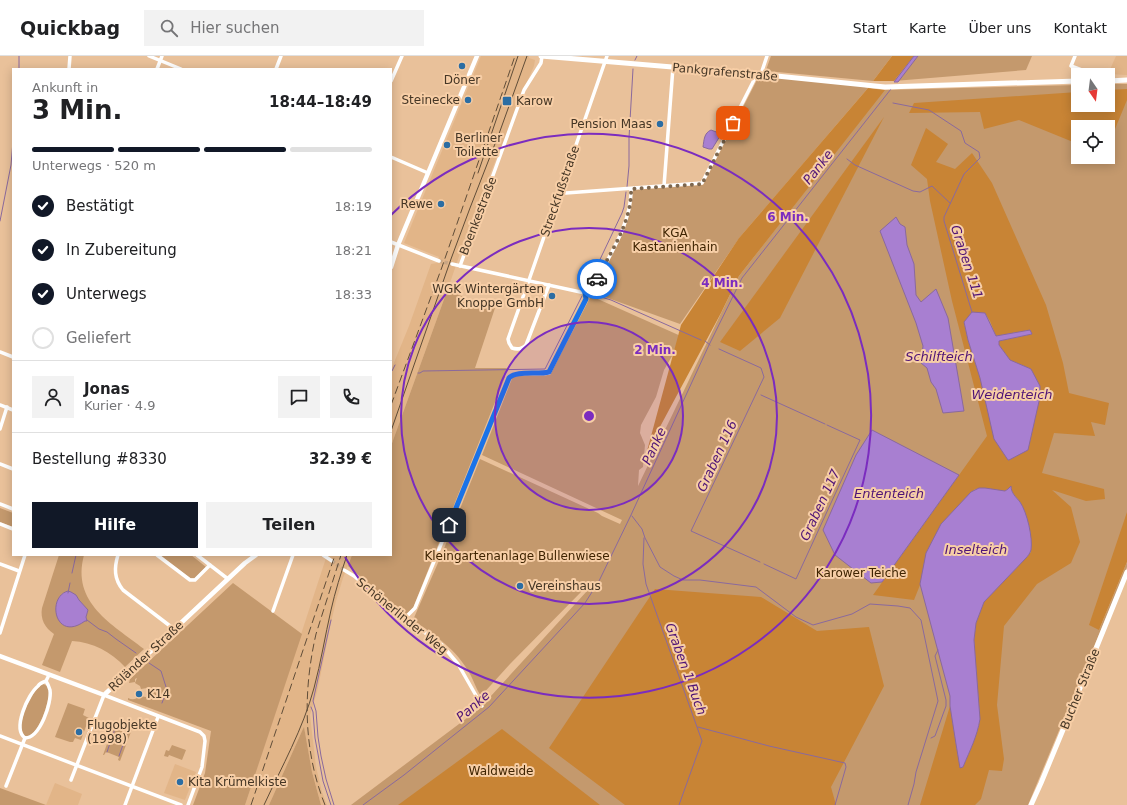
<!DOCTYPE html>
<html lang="de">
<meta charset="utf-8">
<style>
body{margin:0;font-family:"DejaVu Sans",sans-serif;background:#f2f2f2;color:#202124;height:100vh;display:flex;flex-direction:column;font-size:15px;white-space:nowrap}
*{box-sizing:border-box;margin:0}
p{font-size:13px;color:#757577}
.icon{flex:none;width:22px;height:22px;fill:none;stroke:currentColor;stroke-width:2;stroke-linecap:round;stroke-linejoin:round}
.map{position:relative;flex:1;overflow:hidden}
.details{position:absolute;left:12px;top:12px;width:380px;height:488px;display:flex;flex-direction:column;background:#fff;border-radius:0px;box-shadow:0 2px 10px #0003}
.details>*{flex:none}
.needle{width:26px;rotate:166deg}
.fabs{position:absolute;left:1071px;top:12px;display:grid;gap:8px}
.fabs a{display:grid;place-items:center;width:44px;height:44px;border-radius:0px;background:#fff;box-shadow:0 2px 10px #0003;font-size:20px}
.pin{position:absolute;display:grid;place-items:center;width:34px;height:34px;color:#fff;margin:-17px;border-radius:8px;box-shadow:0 2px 6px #0006}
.courier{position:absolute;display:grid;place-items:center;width:40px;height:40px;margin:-20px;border:3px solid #1a73e8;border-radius:50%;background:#fff;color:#222;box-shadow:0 1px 5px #0007}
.headline em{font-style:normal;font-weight:700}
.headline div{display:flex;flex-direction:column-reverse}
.headline{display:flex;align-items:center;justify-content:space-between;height:68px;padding:0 20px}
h1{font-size:26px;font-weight:700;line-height:30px}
.bar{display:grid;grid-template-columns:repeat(4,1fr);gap:6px 4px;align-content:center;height:48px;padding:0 20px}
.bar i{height:5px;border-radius:3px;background:#e0e0e0}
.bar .on{background:#111827}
.bar p{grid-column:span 4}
.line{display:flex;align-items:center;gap:10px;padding:0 20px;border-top:1px solid #e0e0e0}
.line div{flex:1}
.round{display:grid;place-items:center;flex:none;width:42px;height:42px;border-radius:0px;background:#f2f2f2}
ol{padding:0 20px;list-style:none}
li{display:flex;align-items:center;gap:12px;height:44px}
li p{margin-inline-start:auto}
li .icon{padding:4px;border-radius:50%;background:#111827;color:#fff;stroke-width:4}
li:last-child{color:#757577}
li i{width:22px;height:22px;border:2px solid #e0e0e0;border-radius:50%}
.action{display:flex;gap:8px;margin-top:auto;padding:8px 20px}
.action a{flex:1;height:46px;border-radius:0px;background:#111827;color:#fff;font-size:16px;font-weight:700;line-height:46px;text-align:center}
.action a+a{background:#f2f2f2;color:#202124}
header{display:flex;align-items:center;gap:24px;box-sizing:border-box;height:56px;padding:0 20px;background:#fff;border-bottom:1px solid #e0e0e0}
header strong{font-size:19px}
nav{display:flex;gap:22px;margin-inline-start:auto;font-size:14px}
.search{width:280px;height:36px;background:#f2f2f2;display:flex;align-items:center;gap:10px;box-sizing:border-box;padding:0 14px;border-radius:0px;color:#757577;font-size:15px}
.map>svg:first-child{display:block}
</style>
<header>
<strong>Quickbag</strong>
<div class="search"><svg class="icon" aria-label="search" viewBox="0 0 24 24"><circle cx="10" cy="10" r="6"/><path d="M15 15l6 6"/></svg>Hier suchen</div>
<nav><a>Start</a><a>Karte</a><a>Über uns</a><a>Kontakt</a></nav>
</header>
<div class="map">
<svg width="1127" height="749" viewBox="0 0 1127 749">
<rect width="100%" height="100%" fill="#e9c19a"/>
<!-- built -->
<g fill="#e2b588">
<polygon points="481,0 529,0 529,2 535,4 534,10 521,40 505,83 501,91 471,165 452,221 391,390 391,314 409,270 431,208 437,207 439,201 404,187"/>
<polygon points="1116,0 1127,0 1127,19 1108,18"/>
<polygon points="327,499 352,499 343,522 336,545 330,571 323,607 317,636 310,659 316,711 322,736 327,749 321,749 312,716 304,672 302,675 269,749 245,749"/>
<polygon points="175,708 196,716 185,744 164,737"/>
<polygon points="55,727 82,738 78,749 46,749"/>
</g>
<!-- green -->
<g fill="#c4996d" fill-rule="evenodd">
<polygon points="771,0 892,0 873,25 767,15 766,14"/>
<polygon points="914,0 1032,0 1026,14 894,25"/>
<polygon points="759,20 861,30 868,32 740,181 680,268 591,236 624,175 631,151 633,134 703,129"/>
<path d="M 1108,28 L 1127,28 L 1127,469 L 1099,574 L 1127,506 L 1127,511 L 1028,749 L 351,749 L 479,653 L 587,535 L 582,535 L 510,608 L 481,640 C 476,633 474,625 470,618 C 457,594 435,579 413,564 L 441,500 L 480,403 L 598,457 L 602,460 L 620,468 L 622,464 L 482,399 L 513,320 L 550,319 L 591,240 L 683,281 L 664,314 L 656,341 L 641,369 L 640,377 L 645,389 L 643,411 L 639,414 L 638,430 L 739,220 L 884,34 L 1078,29 L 1078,49 L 1108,49 ZM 1078,71 L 1108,71 L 1108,101 L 1078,101 Z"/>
<polygon points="447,235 495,252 475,312 507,312 503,320 505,321 413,552 405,559 348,510 352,499 391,499 391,390"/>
<polygon points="0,452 13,457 13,471 0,466"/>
<path d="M 59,499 L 84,499 C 71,547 112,568 144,593 L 125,611 C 111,596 93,586 72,585 L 60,616 L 42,609 L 54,578 C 45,572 40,563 42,552 ZM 63,537 L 76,539 L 79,544 L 88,554 L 86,561 L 87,564 L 85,564 L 79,569 L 59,542 Z"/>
<polygon points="160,499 191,499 206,511 195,522 190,522"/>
<path d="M 233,527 L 302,578 L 245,749 L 193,749 L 205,717 L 211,675 L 128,644 L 128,642 C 132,644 136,644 139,640 L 146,641 L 147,632 L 141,633 L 140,630 L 135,627 L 137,622 L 135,623 L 135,626 L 129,627 L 130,623 Z"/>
<path d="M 43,628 C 45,629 46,629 48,631 C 52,641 40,673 31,679 C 28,681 27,680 24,680 C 24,678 22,676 22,674 C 19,662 32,634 43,628 Z"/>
<polygon points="68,647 85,653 83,659 89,662 81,684 75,682 73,686 70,686 55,681"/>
<polygon points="115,666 118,667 117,670 129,674 130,671 132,673 120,705 118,704 119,701 109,697 106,696 104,699 103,699"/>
<polygon points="304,671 312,716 321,749 269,749 302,675"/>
<polygon points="172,689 186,694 182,704 169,699 168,701 164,700 166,694 169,695"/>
<polygon points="0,732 46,749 0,749"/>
</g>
<!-- forest -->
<g fill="#c88435" fill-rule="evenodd">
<polygon points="892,0 914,0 894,25 873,25"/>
<polygon points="868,32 885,34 739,220 721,257 647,395 681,269 739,182"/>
<polygon points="1127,33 1127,44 1108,90 1108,71 1078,71 1078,88 1019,64 984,73 980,56 909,57 914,47 1078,36 1078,49 1108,49 1108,34"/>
<polygon points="884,61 780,262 740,295 720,286"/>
<path d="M 926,72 L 948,88 L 936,106 L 955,113 L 972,97 L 992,127 L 1046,249 L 1063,307 L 1069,337 L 1109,347 L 1105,369 L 1091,366 L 1095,380 L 1054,377 L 1042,417 L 1104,433 L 1105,443 L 1086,445 L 1052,434 L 1071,451 L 1080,486 L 1071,507 L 1037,528 L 1004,570 L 997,649 L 1004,703 L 1002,715 L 989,714 L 981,743 L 975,749 L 920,749 L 950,650 L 956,688 L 960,712 L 963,711 C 970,694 977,681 980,663 L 974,584 L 976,567 L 984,546 L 1026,502 L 1031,496 L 1021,447 L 1013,437 L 1010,431 L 1005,435 L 985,432 L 975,433 L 941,468 L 920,528 L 920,529 L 914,544 L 873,539 L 987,380 L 952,245 L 930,145 L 927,123 L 911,109 ZM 985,257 L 990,265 L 996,280 L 1030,274 L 1032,278 L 999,285 L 999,289 L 1010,304 L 1031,313 L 980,322 L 968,284 L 964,266 Z"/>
<polygon points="1127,456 1127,506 1099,574 1089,569"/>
<polygon points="655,533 761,541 817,575 869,571 884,630 831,731 836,749 625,749 549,692"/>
<polygon points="502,673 600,749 398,749"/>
</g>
<!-- water -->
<g fill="#a87fd1" stroke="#8a699d">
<polygon points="914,0 918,0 898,26 894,26"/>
<path d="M 711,74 L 719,77 L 720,80 L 712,93 L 709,93 L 703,91 C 704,84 704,77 711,74 Z"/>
<polygon points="896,161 900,168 905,171 907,189 914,208 916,239 921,246 936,233 948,262 964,355 943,357 936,333 931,326 927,312 921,307 923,290 916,267 880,175"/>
<polygon points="972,256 985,257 996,280 1030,274 1032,278 999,285 999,289 1010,304 1031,313 1040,330 1040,341 1028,394 1009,404 1008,404 994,383 980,322 968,284 964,266"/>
<polygon points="872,374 959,419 882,526 871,527 835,499 823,474 856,399"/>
<path d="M 1011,430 C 1011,437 1016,441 1020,446 C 1027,456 1033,482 1031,494 C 1030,497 1028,500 1026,502 L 984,546 L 976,567 L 974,584 L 980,663 C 977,681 970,694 963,711 L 960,712 L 956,688 L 950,650 L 950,640 L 920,528 L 926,497 L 941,468 L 971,436 L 979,432 L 985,432 L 1005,435 L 1008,433 Z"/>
<path d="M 68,535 L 71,536 L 76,539 L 79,544 L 88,554 L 86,561 L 87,565 L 85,565 C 55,587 46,541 68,535 Z"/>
</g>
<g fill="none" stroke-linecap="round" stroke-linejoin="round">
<!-- stream -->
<g stroke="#8a699d" stroke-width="1">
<polyline points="635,4 637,0"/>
<polyline points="19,13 19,0"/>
<polyline points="893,47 929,54 961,75 965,87 979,96 980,102 964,118 944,161 944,165 972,256"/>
<polyline points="847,103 855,109 913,135 920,136 932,130 950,147"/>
<polyline points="627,131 629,110 629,82 633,13"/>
<polyline points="0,165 11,109 13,85"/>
<polyline points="586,233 622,157 624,151 626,136"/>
<polyline points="591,238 611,244 701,284"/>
<polyline points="705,285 710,289"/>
<polyline points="719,293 761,312 764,321 691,475 760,506"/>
<polyline points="391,315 392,315 395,309"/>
<polyline points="418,317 420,317 423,315 545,313 582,240"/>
<polyline points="761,339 825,368"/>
<polyline points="632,460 642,473 645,482 660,511 674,520 683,524 700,524 756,531 796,561 813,569 852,558 870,548 898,550 910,552 921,564 938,645 916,716 914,728 908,749"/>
<polyline points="644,482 643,508 646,528 702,685 679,749"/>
<polyline points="764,508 796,523 860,384 827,369"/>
<polyline points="72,517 76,499"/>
<polyline points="68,537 70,527"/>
<polyline points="87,564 99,573 107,576 116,583 136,597"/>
<polyline points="331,564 313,645 316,655 318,681 321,700 326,723 334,749"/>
<polyline points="149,607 161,615 167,634 162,647"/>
<polyline points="311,651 313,656 315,682 323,725 331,749"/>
<polyline points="698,671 769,690 845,707 846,711 835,749"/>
<polyline points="931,682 935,680 946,650 946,644 935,600 938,594"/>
<polyline points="107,696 116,670"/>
<polyline points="119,700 128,675"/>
<polyline points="363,749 404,719 489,651 585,547 599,525 631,459 647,424 709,289 742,222 891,33"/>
</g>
<!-- minor-tunnel -->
<g stroke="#c8a583" stroke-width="3.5" stroke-dasharray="3.5 2" stroke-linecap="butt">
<polyline points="439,205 452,208"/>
<polyline points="332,505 344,514"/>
</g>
<!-- minor -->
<g stroke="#fff" stroke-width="3.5">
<polyline points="149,0 181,13"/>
<polyline points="1075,0 1071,10 1087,16 1087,19"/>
<polyline points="69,13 70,0"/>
<polyline points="157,13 162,0"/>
<polyline points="276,13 281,0"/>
<polyline points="761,18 767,0"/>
<polyline points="391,25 402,0"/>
<polyline points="391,101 428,117"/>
<polyline points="664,130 673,11"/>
<polyline points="560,135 566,137 702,127 755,22 756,18"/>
<polyline points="391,186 439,205"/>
<polyline points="452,208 585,237"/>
<polyline points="460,210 524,34 541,7 542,0"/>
<path d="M 549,229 L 526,289 C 522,293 518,294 512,292 L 509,287 L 508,283 L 529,224 L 607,0"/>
<path d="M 585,237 L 593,231 C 608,202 632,167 631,133"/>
<polyline points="0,296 13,301"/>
<polyline points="0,349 13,354"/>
<polyline points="0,373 7,351"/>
<polyline points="0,408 13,413"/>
<polyline points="0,448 13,453"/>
<polyline points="0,468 13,473"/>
<path d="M 118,499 C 114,512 114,523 123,534 L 174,573"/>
<polyline points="157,499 190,524 195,524 210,509"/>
<polyline points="197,499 228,523"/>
<polyline points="323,499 332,505"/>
<polyline points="0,508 19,515"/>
<polyline points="344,514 354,520 395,555 442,589 458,608 482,650"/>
<polyline points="273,555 293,499"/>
<path d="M 405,562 L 415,552 L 509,322 C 516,314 538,319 549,317 L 586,243 L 585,237"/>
<polyline points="0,577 25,499"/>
<path d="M 46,625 C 43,626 40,627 38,630 C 28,638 12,673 25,682 C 40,682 52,647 50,634 C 49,631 48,628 46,625 L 49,619"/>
<polyline points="0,680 181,749"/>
<polyline points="71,724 104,639 200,676 204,680 205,685 202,711 188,749"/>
<polyline points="6,730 25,682"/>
<polyline points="125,749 158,661"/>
</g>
<!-- tertiary -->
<g stroke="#fff" stroke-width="4.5">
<polyline points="391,211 398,189 477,0"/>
<polyline points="0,600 104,639 245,507 256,499"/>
</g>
<!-- secondary -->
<g stroke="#fff" stroke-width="5">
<polyline points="541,0 756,18 885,31 1078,25"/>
<polyline points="1108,25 1127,24"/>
<polyline points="1031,749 1041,727 1065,669 1127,516"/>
</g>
<!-- tram -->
<g stroke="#604d38" stroke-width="1">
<polyline points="478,117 518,0"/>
<polyline points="391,375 451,203 470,152 500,75 527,0"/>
<path d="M 264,749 C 282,710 303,673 314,632 C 321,606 325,580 331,554 C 335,536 341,517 347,499"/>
</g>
<!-- rail -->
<g stroke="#604d38" stroke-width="1" stroke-dasharray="8 4" stroke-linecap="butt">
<polyline points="391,349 442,211 515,0"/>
<polyline points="251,749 335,499"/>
<path d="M 325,749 C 303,694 303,635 316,578 L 341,499"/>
</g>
</g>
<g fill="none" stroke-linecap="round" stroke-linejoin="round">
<!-- done -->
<path stroke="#7e674e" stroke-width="4" stroke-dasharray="0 7.2" d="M 597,223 C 611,195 632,166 631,133 L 702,128 L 733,67"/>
<!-- route -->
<path stroke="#1a73e8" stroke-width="5" d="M 449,469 L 509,322 C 516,314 538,319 549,316 L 586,243 L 585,237 L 593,231 L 597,223"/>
</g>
<!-- distance rings -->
<circle cx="589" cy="360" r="94" fill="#7b2cbf" fill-opacity=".12"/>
<g fill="none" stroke="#7b2cbf" stroke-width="2">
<circle cx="589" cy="360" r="94"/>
<circle cx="589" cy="360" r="188"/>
<path d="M391 159A282 282 0 1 1 345 501"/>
</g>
<!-- markers -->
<g fill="#2b6da3" stroke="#f7cea6" stroke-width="1.5">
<circle cx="462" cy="10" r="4"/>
<circle cx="468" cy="44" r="4"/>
<rect x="502" y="40" width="10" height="10" rx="2"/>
<circle cx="660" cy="68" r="4"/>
<circle cx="447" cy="89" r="4"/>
<circle cx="441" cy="148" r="4"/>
<circle cx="552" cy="240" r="4"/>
<circle cx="520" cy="530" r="4"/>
<circle cx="139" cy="638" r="4"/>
<circle cx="79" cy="676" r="4"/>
<circle cx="180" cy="726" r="4"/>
</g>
<g text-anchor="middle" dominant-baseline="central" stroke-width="4" stroke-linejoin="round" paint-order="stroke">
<!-- street labels -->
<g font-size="12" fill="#453625" stroke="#f7cea6">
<text transform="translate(725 16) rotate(5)">Pankgrafenstraße</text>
<text transform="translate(560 135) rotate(-71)">Streckfußstraße</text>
<text transform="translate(478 160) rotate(-69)">Boenkestraße</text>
<text transform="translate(402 560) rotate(39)">Schönerlinder Weg</text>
<text transform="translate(146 600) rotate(-43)">Röländer Straße</text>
<text transform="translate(1080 633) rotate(-68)">Bucher Straße</text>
</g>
<!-- poi labels -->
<g font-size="12" fill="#453625" stroke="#f7cea6" text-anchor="start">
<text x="462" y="24" text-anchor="middle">Döner</text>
<text x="460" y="44" text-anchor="end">Steinecke</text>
<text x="516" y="45">Karow</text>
<text x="652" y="68" text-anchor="end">Pension Maas</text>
<text x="455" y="82">Berliner<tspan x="455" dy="14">Toilette</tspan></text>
<text x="433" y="148" text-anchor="end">Rewe</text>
<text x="544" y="233" text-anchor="end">WGK Wintergärten<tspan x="544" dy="14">Knoppe GmbH</tspan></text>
<text x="528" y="530">Vereinshaus</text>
<text x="147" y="638">K14</text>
<text x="87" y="669">Flugobjekte<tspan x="87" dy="14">(1998)</tspan></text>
<text x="188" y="726">Kita Krümelkiste</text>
</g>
<!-- park labels -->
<g font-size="12" fill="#3f2402" stroke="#f7cea6">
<text x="675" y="177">KGA<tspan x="675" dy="14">Kastanienhain</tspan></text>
<text x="517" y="500">Kleingartenanlage Bullenwiese</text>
<text x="861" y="517">Karower Teiche</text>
<text x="501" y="715">Waldweide</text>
</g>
<!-- water labels -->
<g font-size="13" font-style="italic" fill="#4e1376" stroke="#f7cea6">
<text transform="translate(818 111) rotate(-52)">Panke</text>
<text transform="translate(967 206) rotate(72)">Graben 111</text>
<text x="939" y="300">Schilfteich</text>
<text x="1012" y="338">Weidenteich</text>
<text transform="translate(654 390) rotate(-65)">Panke</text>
<text transform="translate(717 400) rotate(-65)">Graben 116</text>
<text x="889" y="437">Ententeich</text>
<text transform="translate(820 449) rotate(-65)">Graben 117</text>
<text x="976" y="493">Inselteich</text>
<text transform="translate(686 613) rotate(70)">Graben 1 Buch</text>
<text transform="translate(473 650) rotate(-41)">Panke</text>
</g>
</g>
<circle cx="589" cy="360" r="6" fill="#7b2cbf" stroke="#f7cea6" stroke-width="2"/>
<g font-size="12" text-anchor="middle" font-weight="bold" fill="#7b2cbf" stroke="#f7cea6" stroke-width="4" stroke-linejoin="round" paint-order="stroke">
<text x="788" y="165">6 Min.</text>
<text x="722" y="231">4 Min.</text>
<text x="655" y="298">2 Min.</text>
</g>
</svg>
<div class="fabs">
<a><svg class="needle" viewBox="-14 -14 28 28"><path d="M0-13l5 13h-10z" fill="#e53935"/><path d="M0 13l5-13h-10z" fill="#757577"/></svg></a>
<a><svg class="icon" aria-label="locate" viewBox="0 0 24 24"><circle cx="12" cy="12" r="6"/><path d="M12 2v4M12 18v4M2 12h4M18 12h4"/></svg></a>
</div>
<div class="pin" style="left:733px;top:67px;background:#ea580c"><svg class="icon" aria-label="bag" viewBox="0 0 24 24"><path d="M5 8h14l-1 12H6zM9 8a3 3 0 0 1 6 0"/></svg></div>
<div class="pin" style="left:449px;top:469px;background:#1f2937"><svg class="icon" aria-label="home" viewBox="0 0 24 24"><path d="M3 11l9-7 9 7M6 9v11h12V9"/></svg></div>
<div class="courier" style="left:597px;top:223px"><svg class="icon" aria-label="car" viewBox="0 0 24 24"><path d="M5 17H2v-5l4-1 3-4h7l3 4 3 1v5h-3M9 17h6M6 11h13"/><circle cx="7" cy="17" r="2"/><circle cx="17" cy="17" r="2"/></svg></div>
<section class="details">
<div class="headline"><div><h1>3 Min.</h1><p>Ankunft in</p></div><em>18:44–18:49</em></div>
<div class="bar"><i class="on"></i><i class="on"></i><i class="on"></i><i></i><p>Unterwegs · 520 m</p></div>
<ol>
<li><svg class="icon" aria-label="check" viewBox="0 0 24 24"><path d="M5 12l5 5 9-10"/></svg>Bestätigt<p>18:19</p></li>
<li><svg class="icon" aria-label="check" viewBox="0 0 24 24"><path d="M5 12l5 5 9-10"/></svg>In Zubereitung<p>18:21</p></li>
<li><svg class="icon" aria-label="check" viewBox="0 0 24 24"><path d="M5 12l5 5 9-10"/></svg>Unterwegs<p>18:33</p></li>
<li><i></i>Geliefert</li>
</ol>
<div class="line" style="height:72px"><a class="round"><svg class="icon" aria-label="person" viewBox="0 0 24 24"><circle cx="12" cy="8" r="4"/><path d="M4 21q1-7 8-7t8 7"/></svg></a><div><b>Jonas</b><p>Kurier · 4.9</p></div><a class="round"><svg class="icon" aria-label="chat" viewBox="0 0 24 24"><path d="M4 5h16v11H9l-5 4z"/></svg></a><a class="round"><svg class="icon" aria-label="phone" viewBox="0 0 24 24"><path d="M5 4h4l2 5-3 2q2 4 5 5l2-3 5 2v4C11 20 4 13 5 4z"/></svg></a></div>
<div class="line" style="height:52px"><div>Bestellung #8330</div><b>32.39 €</b></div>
<div class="action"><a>Hilfe</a><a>Teilen</a></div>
</section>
</div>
